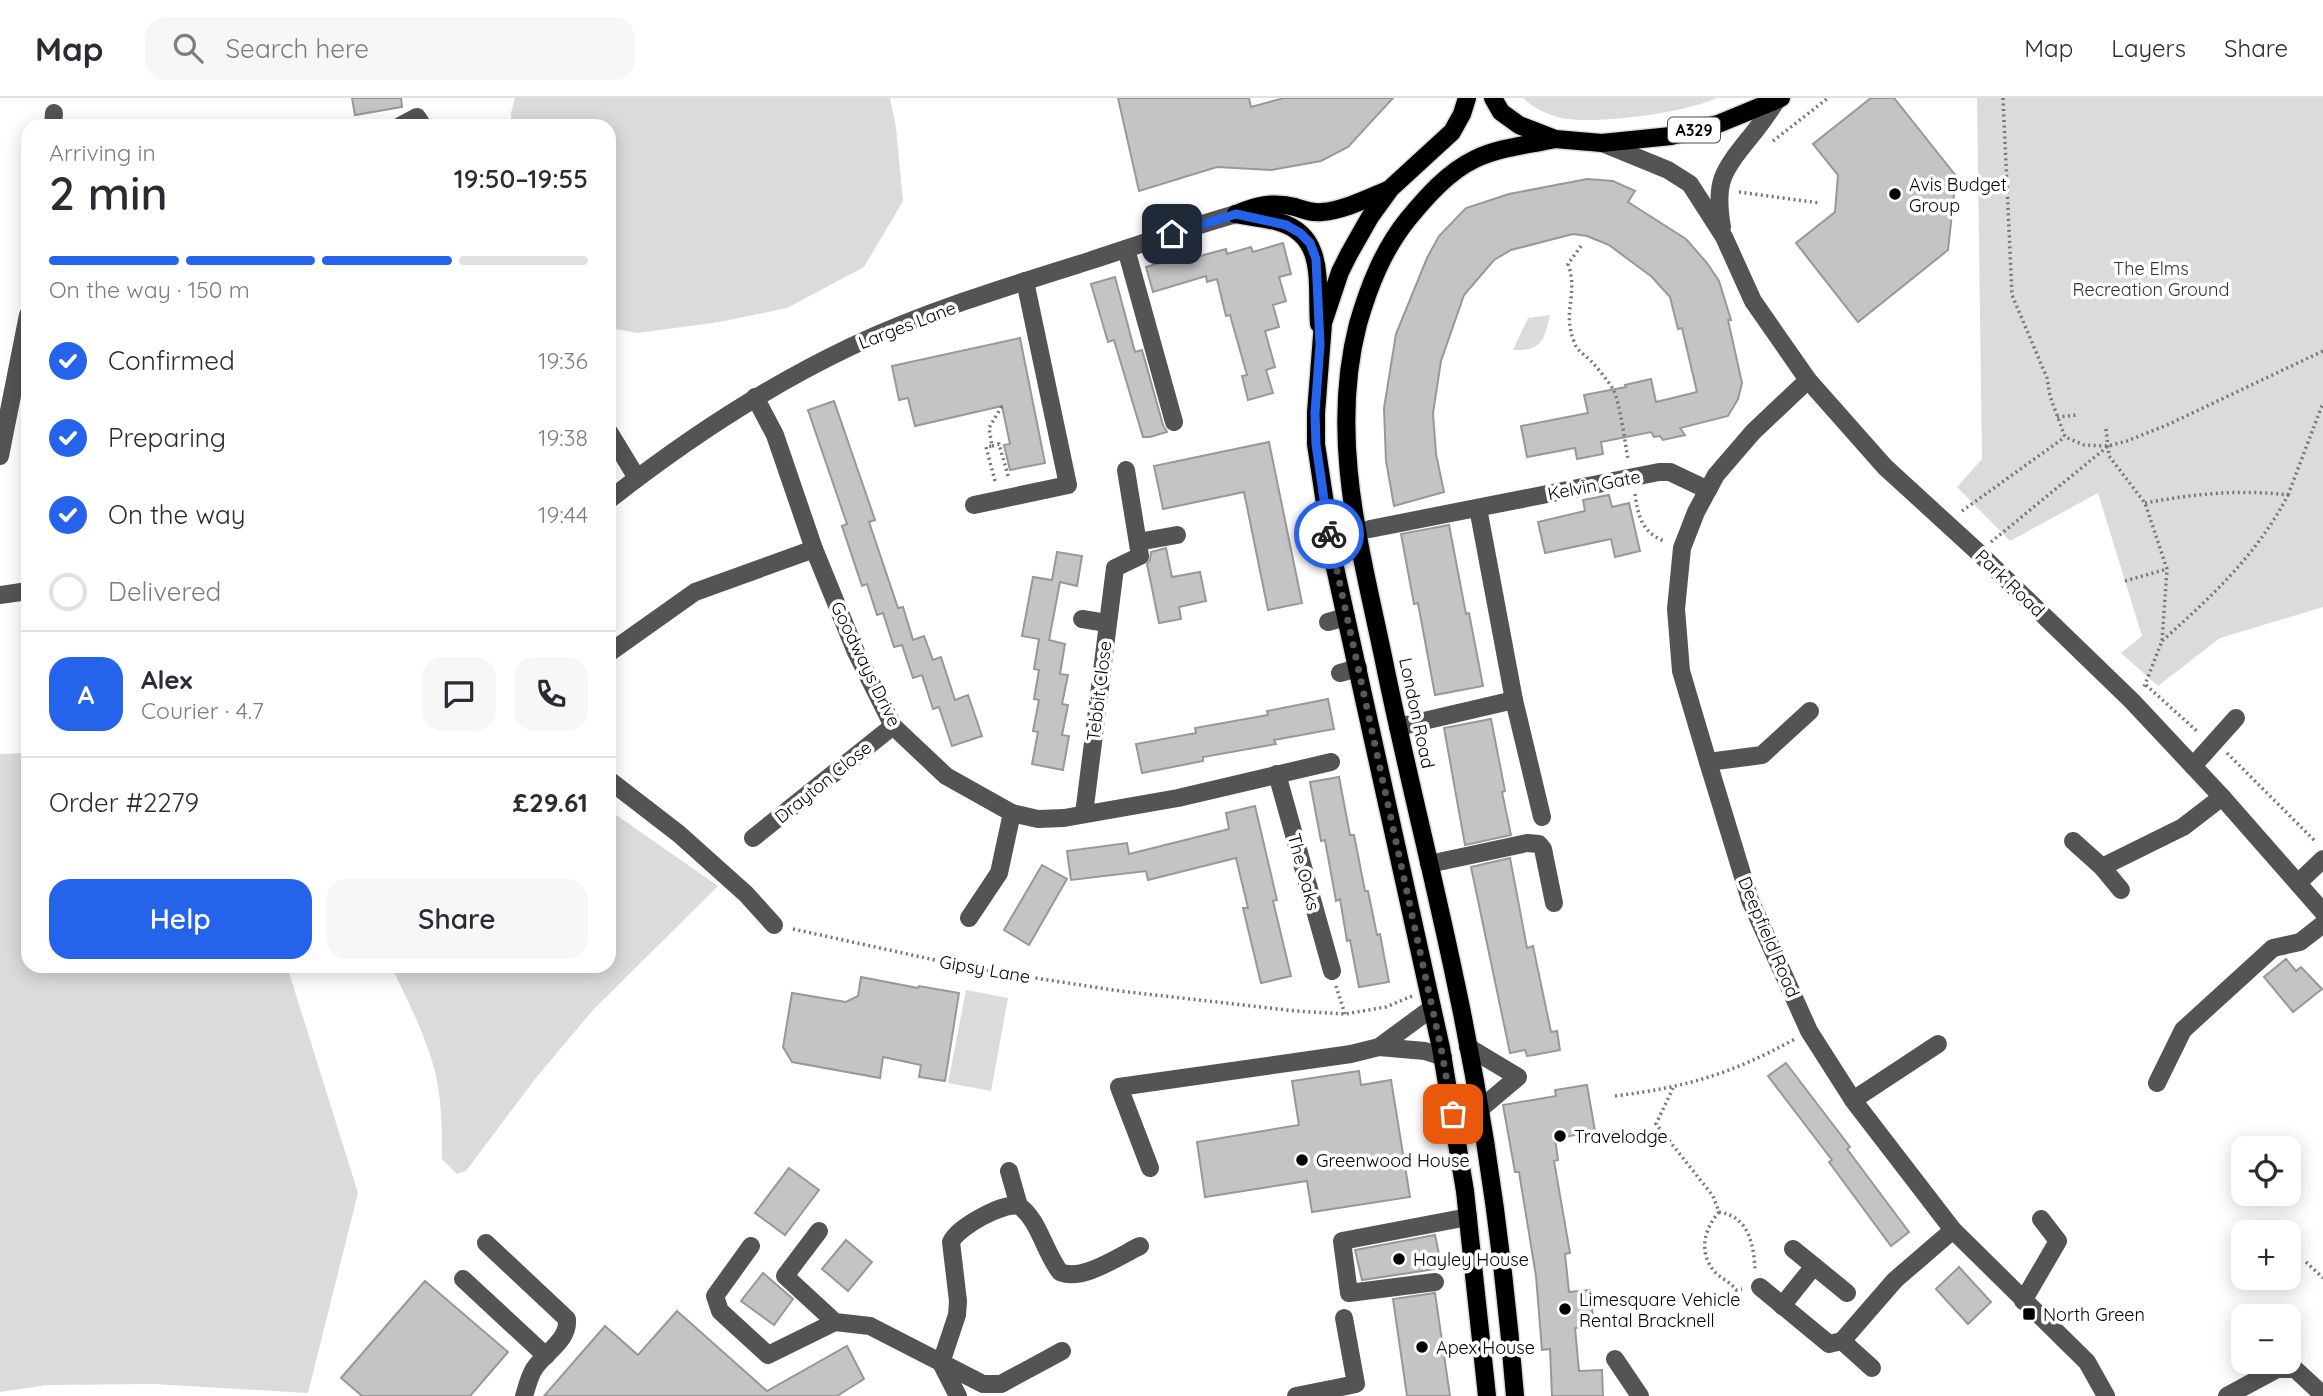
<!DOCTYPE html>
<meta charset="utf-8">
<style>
body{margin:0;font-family:Quicksand,sans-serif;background:#f7f7f7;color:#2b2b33;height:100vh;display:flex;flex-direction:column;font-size:26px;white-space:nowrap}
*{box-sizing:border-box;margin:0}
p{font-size:23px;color:#7c7c81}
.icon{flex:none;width:38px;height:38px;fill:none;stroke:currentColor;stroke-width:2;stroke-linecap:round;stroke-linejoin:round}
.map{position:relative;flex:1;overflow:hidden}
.panel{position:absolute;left:21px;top:21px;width:595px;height:854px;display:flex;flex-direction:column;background:#fff;border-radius:21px;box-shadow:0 4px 18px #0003}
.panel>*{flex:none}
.tools{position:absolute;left:2231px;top:1038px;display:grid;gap:14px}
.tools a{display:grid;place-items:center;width:70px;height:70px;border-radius:14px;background:#fff;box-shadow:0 4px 18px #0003;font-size:35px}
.pin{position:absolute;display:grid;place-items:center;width:60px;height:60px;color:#fff;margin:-30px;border-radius:14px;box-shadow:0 4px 10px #0006}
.courier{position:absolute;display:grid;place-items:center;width:70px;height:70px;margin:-35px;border:5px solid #2563eb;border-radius:50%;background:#fff;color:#222;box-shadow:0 2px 9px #0007}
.head em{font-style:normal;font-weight:600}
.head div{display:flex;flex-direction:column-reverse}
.head{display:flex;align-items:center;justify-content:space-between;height:119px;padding:0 28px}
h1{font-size:46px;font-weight:600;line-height:52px}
.bar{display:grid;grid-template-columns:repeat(4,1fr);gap:10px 7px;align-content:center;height:84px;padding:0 28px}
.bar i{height:9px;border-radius:5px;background:#e1e1e2}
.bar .on{background:#2563eb}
.bar p{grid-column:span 4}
.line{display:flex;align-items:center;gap:18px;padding:0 28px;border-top:2px solid #e1e1e2}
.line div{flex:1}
.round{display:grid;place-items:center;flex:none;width:74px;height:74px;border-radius:21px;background:#f7f7f7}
ol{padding:0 28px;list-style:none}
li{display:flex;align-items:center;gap:21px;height:77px}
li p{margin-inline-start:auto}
li .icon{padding:7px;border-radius:50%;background:#2563eb;color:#fff;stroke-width:4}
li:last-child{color:#7c7c81}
li i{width:38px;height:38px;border:4px solid #e1e1e2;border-radius:50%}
.cta{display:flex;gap:14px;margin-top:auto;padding:14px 28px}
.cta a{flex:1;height:80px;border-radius:21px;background:#2563eb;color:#fff;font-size:28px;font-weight:600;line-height:80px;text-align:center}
.cta a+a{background:#f7f7f7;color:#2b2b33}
header{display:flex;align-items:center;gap:42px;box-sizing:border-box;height:98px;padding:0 35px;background:#fff;border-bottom:2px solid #e1e1e2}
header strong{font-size:33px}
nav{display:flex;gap:38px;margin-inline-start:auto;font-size:24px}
.search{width:490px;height:63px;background:#f7f7f7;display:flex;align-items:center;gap:18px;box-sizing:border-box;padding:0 24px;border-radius:21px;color:#7c7c81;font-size:26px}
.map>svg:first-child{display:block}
</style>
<header>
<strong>Map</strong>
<div class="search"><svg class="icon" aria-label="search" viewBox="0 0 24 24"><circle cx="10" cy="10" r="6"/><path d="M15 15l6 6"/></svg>Search here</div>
<nav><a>Map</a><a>Layers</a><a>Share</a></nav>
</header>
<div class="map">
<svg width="2323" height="1298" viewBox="0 0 2323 1298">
<rect width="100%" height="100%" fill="#fff"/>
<!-- green -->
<g fill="#dbdbdb">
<polygon points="515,0 890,0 896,30 903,103 864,169 787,210 719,224 638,235 609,230 609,28 511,28 511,15"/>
<path d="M 1523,0 L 1716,0 C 1685,15 1595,27 1561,20 C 1546,16 1534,10 1523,0 Z"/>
<polygon points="1977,0 2323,0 2323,509 2220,540 2158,588 2121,555 2142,538 2098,395 2010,443 1957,389 1982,361"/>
<path d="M 1550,217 C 1544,243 1542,253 1513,252 L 1528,220 Z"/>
<polygon points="28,655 28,868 287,868 358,1095 308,1295 154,1286 47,1287 0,1294 0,656"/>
<path d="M 609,712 L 718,788 L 593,912 L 535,981 L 466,1073 L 457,1076 L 442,1061 C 442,1029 442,994 432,963 C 422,930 406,899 391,868 L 609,868 Z"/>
<polygon points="966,892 1008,900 991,993 948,985"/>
</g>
<!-- building -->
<g fill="#c4c4c4" stroke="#989898" stroke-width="2">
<polygon points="352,0 401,0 402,9 355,17"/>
<polygon points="1118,0 1249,0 1251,9 1284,0 1393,0 1348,49 1321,63 1271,72 1217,69 1139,93"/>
<polygon points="1871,0 1894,0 1956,78 1948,152 1858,224 1796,145 1835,114 1838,77 1813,46"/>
<polygon points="1587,81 1613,83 1635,93 1628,104 1686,141 1707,165 1719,183 1731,222 1728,222 1742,285 1738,301 1728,318 1680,330 1685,337 1663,342 1660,338 1654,339 1651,334 1601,344 1603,356 1577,361 1575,350 1527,359 1521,328 1588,315 1584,297 1626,289 1625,287 1651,281 1656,304 1697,294 1682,230 1678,231 1670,199 1652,179 1609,147 1587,138 1573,136 1511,152 1494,162 1464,197 1441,263 1433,315 1436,356 1444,394 1394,408 1386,363 1384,310 1396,236 1427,160 1439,138 1466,110 1509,96"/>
<polygon points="1283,145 1291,176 1279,179 1286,203 1273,207 1279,229 1265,233 1275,269 1266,272 1273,295 1248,302 1242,278 1247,277 1230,217 1226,218 1217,181 1207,184 1206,178 1153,194 1146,169 1199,154 1200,158 1226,151 1227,156 1251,149 1253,154"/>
<polygon points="1115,179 1135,254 1142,252 1163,327 1167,334 1150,339 1143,339 1114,242 1108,244 1091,186"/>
<polygon points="1020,240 1045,365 1010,372 1004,347 1010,346 1002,308 915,328 908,300 899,302 892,268"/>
<polygon points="834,303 875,422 869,424 898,510 903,509 913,542 924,538 933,562 941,559 955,602 968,597 982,638 952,648 939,609 933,611 922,577 913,580 902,547 894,549 883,515 877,517 867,486 862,488 842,428 847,426 808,312"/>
<polygon points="1269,344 1302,505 1268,512 1244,394 1163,411 1154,368"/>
<polygon points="1609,397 1612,409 1629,405 1640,453 1615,459 1611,441 1545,455 1538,424 1585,413 1583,402"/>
<polygon points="1449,427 1466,516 1469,515 1483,588 1435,597 1418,505 1414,506 1401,436"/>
<polygon points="1166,450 1172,479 1200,474 1206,503 1179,509 1181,521 1159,525 1147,466 1150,462 1151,454"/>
<polygon points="1057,454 1082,458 1077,488 1060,484 1049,542 1065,546 1060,576 1068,577 1062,606 1068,607 1062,637 1069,638 1063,672 1032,666 1038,634 1033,633 1039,602 1034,601 1039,572 1034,571 1039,541 1022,538 1033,479 1052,482"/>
<polygon points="1328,601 1334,631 1274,642 1276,646 1203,659 1203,663 1142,675 1136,646 1196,635 1195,630 1268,617 1267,613"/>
<polygon points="1491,621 1505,693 1502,694 1511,737 1465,747 1444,630"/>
<polygon points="1339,679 1350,737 1354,737 1365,793 1368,793 1377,837 1380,836 1389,884 1359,889 1350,842 1347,843 1340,801 1336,803 1325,742 1321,743 1310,684"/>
<polygon points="1255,708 1277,802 1273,803 1291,878 1261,885 1243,810 1248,810 1236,760 1148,782 1146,773 1071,782 1067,753 1127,745 1129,756 1229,731 1226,715"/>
<polygon points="1510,760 1527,850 1533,848 1551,934 1557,933 1560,952 1534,957 1527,958 1525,952 1510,955 1471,769"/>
<polygon points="1042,767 1067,781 1029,847 1004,832"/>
<polygon points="2286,861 2296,873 2301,869 2322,891 2293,914 2264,879"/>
<polygon points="861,879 918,890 919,888 959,895 945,983 919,979 921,967 883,959 880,980 792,964 783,949 792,895 846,904 858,898"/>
<polygon points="1786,965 1850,1049 1847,1051 1909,1134 1891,1148 1829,1064 1832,1062 1768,978"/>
<polygon points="1359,973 1361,987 1391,982 1410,1099 1312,1114 1307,1083 1205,1099 1197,1044 1299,1027 1292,983"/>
<polygon points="1587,987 1595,1033 1555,1041 1558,1062 1554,1063 1570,1155 1565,1156 1569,1194 1590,1192 1594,1228 1575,1230 1579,1273 1602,1272 1603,1298 1552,1298 1550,1251 1542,1252 1536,1178 1519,1074 1515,1074 1503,1007 1556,998 1555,992"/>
<polygon points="789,1070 819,1092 785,1137 755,1115"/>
<polygon points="1435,1137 1442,1170 1362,1182 1355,1152"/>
<polygon points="846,1142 872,1164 848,1193 822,1171"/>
<polygon points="1959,1169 1991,1204 1968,1226 1936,1191"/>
<polygon points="763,1175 793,1201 774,1227 741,1203"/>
<polygon points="425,1183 508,1254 470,1298 362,1298 341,1280"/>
<polygon points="1435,1195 1450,1298 1407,1298 1393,1201"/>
<polygon points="677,1213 767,1293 847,1248 864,1281 837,1298 544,1298 605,1228 638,1257"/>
</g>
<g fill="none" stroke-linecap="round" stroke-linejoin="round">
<defs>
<g id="major">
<polyline points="1467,0 1462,16 1452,34 1391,90 1370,119 1349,156 1340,174 1323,225 1316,315 1316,346 1334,465 1441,950 1465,1093 1487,1298"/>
<polyline points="1493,0 1501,14 1519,27 1555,41 1602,45 1671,38 1718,26 1781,0"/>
<path d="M 1236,116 C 1250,119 1265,120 1279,124 C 1327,138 1316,187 1319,226"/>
<path d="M 1236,116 C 1256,108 1273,103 1295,109 C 1304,112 1311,115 1322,114 C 1345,112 1368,100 1390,91"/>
<path d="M 1515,1298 C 1504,1160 1485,1022 1456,886 C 1434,780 1407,675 1385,568 C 1362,455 1328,342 1358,226 C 1369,188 1383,152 1408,121 C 1427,98 1448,74 1475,61 C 1499,49 1529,47 1555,41"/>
</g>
</defs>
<!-- major casing -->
<use href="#major" stroke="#dbdbdb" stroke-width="21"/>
<!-- path -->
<g stroke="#767676" stroke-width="3.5" stroke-dasharray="2 3.5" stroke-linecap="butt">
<polyline points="2003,0 2012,197 2047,280 2050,298 2065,339 2084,347 2108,348 2127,343 2167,327 2323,253"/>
<polyline points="1773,43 1828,0"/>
<polyline points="1739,94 1820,105"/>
<path d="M 1581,148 L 1568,166 C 1579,197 1561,214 1575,246 C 1578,254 1588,259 1593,265 C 1600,273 1608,283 1613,291 C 1620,304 1625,345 1628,361"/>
<polyline points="2057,319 2077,317"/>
<polyline points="2106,331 2109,358 2145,405 2167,471 2162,543 2144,589"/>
<polyline points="992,348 999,346 1009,381"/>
<polyline points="995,383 986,349 992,348 989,330 1002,308"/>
<path d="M 1635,396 C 1638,418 1642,434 1664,443"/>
<polyline points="2288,397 2323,305"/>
<path d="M 2145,405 C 2193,396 2240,391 2288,397 C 2257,457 2211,499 2162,543"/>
<polyline points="1962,413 2065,339"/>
<polyline points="1991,444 2107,349"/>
<polyline points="2125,483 2167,471"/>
<polyline points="2146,587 2199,635"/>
<polyline points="2227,655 2316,744"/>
<polyline points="793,831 976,871 1120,893 1296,913 1345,916 1386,909 1412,898"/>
<polyline points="1336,888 1345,916"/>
<path d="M 1673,990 L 1656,1026 L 1713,1098 L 1719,1114 C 1748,1118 1754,1146 1755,1172"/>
<path d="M 1615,998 C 1687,989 1731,976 1795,941"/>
<path d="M 1719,1114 C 1704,1131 1698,1155 1715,1174 C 1721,1181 1730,1183 1736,1192 L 1742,1191"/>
<polyline points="2306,1164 2323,1180"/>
</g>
<!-- minor -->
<g stroke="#545454" stroke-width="18">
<polyline points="53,28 54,15"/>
<polyline points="400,28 417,19 423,28"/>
<polyline points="1602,45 1668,72 1690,86 1724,139 1753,203 1808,282 1885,369 1979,455 2132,603 2222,699 2323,814"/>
<path d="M 1722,129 C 1714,83 1723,73 1751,38 C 1760,27 1769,14 1777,2"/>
<polyline points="1126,151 1174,324"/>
<polyline points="1808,282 1753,334 1716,377 1696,414 1682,450 1676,511 1681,573 1708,664 1750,802 1809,933 1853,1002 1953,1132 2087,1264 2106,1298"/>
<polyline points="755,299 775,337 814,451 856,554 893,628 946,678 1012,715 1038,721 1064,720 1178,700 1331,664"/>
<polyline points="609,334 637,380"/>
<polyline points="0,358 28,217"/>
<path d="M 609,402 C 684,343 764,290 850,249 C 927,213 1009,188 1089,163 C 1138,147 1187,130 1236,116"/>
<polyline points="974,407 1068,387 1025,183"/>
<polyline points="1478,410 1514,602 1542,719"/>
<polyline points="1370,431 1659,374 1670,374 1708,392"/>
<polyline points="1138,444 1177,437"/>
<polyline points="0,497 28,493"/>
<polyline points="1082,521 1107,525"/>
<polyline points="1328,524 1346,519"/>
<polyline points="609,555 695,494 814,451"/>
<polyline points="1340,575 1358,570"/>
<polyline points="1398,629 1514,602"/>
<polyline points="1708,664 1762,657 1810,613"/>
<polyline points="2193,668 2236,620"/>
<polyline points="1277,676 1332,873"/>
<polyline points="609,682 679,736 746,796 774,827"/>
<polyline points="1084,716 1115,470 1140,458 1126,372"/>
<polyline points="753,740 893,628"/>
<polyline points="2073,743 2102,769 2121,792"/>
<polyline points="1429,766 1527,745 1539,746 1543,751 1554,805"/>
<polyline points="2102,769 2183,729 2222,699"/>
<polyline points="2299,784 2323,761"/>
<polyline points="969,820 999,775 1012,715"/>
<polyline points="1379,949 1425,953 1443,959"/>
<polyline points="1468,949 1518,979 1480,1011"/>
<polyline points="2157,985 2183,932 2273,850 2300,844 2323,826"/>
<polyline points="1853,1002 1938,946"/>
<polyline points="1150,1070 1119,989 1351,956 1379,949 1432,910"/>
<path d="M 1009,1073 L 1019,1108 C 1038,1120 1045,1155 1060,1174 C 1082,1184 1119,1158 1140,1148"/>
<polyline points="819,1133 785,1178 835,1224 870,1228 983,1286 1001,1286 1062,1253"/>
<path d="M 486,1145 L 567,1221 C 569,1243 545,1254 534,1271 C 529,1279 527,1289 524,1298"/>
<polyline points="751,1148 715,1198 720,1213 768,1257 835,1224"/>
<polyline points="1793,1151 1814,1168"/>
<polyline points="463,1181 546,1258"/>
<polyline points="1435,1184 1349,1195 1342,1143 1468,1119"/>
<polyline points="1760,1189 1829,1246 1842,1243 1895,1182 1953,1132"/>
<polyline points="2023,1203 2058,1143 2041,1121"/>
<polyline points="1782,1208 1814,1168 1847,1195"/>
<polyline points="1842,1243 1872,1270"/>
<polyline points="1615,1261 1640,1298"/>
<path d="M 941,1265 L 957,1217 L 958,1203 L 951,1144 C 958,1129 1003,1104 1019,1108"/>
<polyline points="941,1265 958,1298"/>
<polyline points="1296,1298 1356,1286 1344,1220"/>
<polyline points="2227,1298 2277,1271 2295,1271 2323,1297"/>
</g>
<!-- major -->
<use href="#major" stroke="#000" stroke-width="18"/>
</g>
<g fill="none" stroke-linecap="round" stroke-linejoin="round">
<!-- done -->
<polyline stroke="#595959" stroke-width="7" stroke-dasharray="0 12.6" points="1329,436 1441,950 1453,1016"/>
<!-- route -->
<polyline stroke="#2563eb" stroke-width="9" points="1172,136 1236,116 1286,127 1300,135 1310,145 1316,161 1320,247 1315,315 1316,346 1329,436"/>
</g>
<!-- markers -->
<g fill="#000" stroke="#fff" stroke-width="2.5">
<circle cx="1895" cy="96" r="7"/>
<circle cx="1560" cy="1038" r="7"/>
<circle cx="1302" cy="1062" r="7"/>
<circle cx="1399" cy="1161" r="7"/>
<circle cx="1565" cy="1211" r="7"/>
<rect x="2022" y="1209" width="14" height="14" rx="3.5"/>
<circle cx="1422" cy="1249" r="7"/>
</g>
<g text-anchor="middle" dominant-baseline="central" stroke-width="7" stroke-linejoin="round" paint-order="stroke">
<!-- shield labels -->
<rect fill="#fff" stroke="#4c4c4c" stroke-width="2" x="1668" y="19.5" width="52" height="25" rx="5"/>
<g font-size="16" font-weight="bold" fill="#000">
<text x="1694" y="32">A329</text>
</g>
<!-- poi labels -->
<g font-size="18" fill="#000" stroke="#fff" text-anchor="start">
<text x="1909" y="86">Avis Budget<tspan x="1909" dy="21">Group</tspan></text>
<text x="1574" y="1038">Travelodge</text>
<text x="1316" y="1062">Greenwood House</text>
<text x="1413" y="1161">Hayley House</text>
<text x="1579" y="1201">Limesquare Vehicle<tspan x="1579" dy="21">Rental Bracknell</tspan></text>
<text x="2043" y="1216">North Green</text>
<text x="1436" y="1249">Apex House</text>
</g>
<!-- park labels -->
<g font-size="18" fill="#323232" stroke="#fff">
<text x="2151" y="170">The Elms<tspan x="2151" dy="21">Recreation Ground</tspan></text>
</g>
<!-- street labels -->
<g font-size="18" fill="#000" stroke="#fff">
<text transform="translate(907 227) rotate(-21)">Larges Lane</text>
<text transform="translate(1594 387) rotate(-11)">Kelvin Gate</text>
<text transform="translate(2010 485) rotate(44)">Park Road</text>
<text transform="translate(866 566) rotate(64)">Goodways Drive</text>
<text transform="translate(1099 593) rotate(-83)">Tebbit Close</text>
<text transform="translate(1417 615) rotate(78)">London Road</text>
<text transform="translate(823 684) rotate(-39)">Drayton Close</text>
<text transform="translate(1304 774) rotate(75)">The Oaks</text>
<text transform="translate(1769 839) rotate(67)">Deepfield Road</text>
<text transform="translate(985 871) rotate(10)">Gipsy Lane</text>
</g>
</g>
</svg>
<div class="tools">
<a><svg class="icon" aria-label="locate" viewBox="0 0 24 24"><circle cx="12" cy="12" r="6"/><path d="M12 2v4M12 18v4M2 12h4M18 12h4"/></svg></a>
<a>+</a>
<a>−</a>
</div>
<div class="pin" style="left:1453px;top:1016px;background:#ea580c"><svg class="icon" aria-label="bag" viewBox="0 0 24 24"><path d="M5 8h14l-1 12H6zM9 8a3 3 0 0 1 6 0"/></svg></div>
<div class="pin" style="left:1172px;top:136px;background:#1f2937"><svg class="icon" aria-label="home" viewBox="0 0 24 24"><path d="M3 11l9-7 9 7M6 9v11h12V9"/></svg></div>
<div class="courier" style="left:1329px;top:436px"><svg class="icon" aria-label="bike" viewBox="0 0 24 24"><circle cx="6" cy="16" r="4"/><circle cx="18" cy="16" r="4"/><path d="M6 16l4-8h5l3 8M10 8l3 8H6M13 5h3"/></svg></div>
<section class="panel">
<div class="head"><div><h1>2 min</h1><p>Arriving in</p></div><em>19:50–19:55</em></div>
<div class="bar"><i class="on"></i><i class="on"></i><i class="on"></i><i></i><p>On the way · 150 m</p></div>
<ol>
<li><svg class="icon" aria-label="check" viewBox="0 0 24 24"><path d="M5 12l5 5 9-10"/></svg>Confirmed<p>19:36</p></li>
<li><svg class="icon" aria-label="check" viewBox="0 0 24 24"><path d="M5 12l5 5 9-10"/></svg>Preparing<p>19:38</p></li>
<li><svg class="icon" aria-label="check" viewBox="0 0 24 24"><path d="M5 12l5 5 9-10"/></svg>On the way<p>19:44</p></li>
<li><i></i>Delivered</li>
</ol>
<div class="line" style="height:126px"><b class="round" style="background:#2563eb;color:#fff">A</b><div><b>Alex</b><p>Courier · 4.7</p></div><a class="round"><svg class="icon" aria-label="chat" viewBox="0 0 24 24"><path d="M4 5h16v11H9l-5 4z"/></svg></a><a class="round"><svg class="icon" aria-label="phone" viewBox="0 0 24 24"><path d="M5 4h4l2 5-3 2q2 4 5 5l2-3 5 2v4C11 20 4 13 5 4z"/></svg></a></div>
<div class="line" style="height:91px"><div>Order #2279</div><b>£29.61</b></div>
<div class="cta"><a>Help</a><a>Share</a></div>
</section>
</div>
